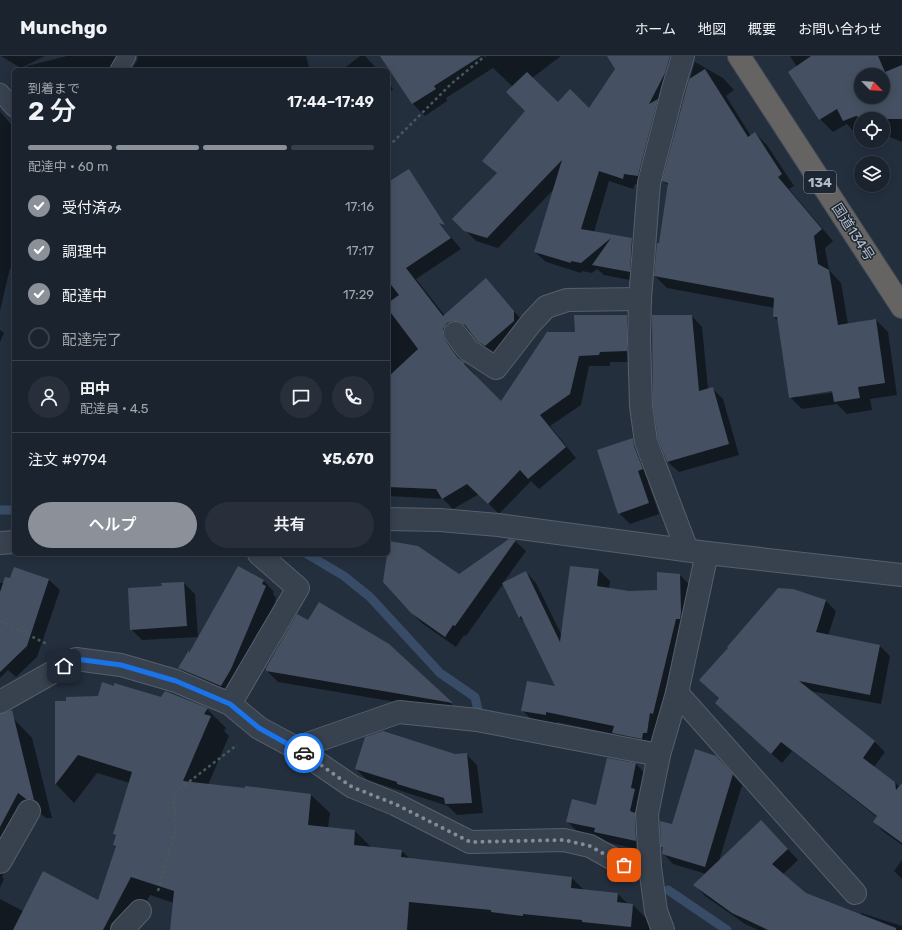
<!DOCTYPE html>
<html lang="ja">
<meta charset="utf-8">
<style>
body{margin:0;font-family:Rubik,"Noto Sans JP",sans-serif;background:#282f3a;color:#f1f3f6;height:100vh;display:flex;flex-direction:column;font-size:15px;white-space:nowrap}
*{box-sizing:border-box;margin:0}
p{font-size:13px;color:#a0a4aa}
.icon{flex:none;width:22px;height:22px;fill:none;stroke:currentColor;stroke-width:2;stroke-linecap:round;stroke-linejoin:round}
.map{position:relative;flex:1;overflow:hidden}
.drawer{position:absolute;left:12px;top:12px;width:378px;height:488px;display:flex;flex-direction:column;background:#1b232e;border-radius:6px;box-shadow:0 2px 10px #0003,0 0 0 1px #39404a}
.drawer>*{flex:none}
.needle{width:26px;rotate:115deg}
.controls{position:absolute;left:854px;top:12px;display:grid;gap:8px}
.controls a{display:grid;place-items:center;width:36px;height:36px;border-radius:50%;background:#1b232e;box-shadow:0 2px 10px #0003,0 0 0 1px #39404a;font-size:20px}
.pin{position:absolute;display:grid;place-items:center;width:34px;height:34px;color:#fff;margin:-17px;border-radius:8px;box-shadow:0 2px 6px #0006}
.courier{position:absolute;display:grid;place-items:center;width:40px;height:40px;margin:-20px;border:3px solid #1a73e8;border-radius:50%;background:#fff;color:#222;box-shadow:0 1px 5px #0007}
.head em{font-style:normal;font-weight:600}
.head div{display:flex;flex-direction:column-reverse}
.head{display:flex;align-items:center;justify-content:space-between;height:68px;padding:0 16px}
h1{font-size:26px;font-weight:600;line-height:30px}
.bar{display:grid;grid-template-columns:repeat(4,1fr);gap:6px 4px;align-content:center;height:48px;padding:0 16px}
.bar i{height:5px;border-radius:3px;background:#39404a}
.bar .selected{background:#8c9099}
.bar p{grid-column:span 4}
.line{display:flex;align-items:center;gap:10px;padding:0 16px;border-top:1px solid #39404a}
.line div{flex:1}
.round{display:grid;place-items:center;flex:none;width:42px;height:42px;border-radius:21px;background:#282f3a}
ol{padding:0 16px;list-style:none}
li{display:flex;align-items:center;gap:12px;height:44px}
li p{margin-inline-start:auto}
li .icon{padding:4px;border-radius:50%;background:#8c9099;color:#fff;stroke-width:4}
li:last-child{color:#a0a4aa}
li i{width:22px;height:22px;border:2px solid #39404a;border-radius:50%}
.primary-button{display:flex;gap:8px;margin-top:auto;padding:8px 16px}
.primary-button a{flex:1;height:46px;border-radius:24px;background:#8c9099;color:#fff;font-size:16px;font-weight:600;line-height:46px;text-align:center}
.primary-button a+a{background:#282f3a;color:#f1f3f6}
header{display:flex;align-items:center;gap:24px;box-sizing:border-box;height:56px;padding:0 20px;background:#1b232e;border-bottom:1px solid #39404a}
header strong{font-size:19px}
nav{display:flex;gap:22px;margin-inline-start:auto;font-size:14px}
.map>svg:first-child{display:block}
</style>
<header>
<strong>Munchgo</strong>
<nav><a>ホーム</a><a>地図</a><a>概要</a><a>お問い合わせ</a></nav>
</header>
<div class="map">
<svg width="902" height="874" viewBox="0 0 902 874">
<rect width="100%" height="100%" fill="#242f3e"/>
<!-- shadow -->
<g fill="#0007" fill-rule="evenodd">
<polygon points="1,0 45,0 21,12"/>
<polygon points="67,0 306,0 310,14 131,14 137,5 138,0 132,2 124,14 31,14 27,10"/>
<polygon points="360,0 365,0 378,14 342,14"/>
<polygon points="394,0 561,0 532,22 558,47 590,54 617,13 608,0 688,0 648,130 635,128 633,133 609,125 594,176 632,183 642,194 640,226 604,219 597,213 592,217 582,215 581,217 546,206 535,196 554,133 498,192 476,185 454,163 498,118 484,105 526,55 513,31 493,12 446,42 447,45 425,60 413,48 385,6"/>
<path d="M 790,0 L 902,0 L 902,86 L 883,78 L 883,63 L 861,63 L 861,76 L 856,78 L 847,68 L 833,76 L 820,63 L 797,11 ZM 861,19 L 883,19 L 883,41 L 861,41 Z"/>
<path d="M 695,6 L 723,22 L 734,34 L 726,40 L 751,80 L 755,77 L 767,89 L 794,130 L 789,133 L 833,185 L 825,192 L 829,214 L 841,227 L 848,268 L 876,264 L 888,276 L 897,339 L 870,343 L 872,354 L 847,358 L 837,348 L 802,353 L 790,341 L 778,265 L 774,261 L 775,252 L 667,232 L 655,220 L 669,130 L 663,125 L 686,37 ZM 837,334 L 837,336 L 798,341 L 798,339 Z"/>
<polygon points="388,26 393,33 388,37"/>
<polygon points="0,55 14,72 14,214 10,212 0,255"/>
<polygon points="428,154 461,193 416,223 445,260 486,224 529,272 496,300 488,295 471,276 464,275 453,290 455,296 464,307 475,318 474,320 501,347 576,277 627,260 637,271 637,306 610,306 610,310 589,310 581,349 550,370 576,402 539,433 531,425 499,458 479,438 453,453 443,443 388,440 388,158"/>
<polygon points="692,260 702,271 708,333 712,332 723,343 739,399 679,416 668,406"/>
<polygon points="0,274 4,277 0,286"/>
<polygon points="633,383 643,394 653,424 648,426 659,458 630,468 619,457"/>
<polygon points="510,484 515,485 526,495 503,527 526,516 536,527 562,580 599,514 610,525 609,533 629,536 658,535 680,519 691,530 658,688 624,688 614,678 557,666 556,670 533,665 522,654 556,631 526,567 519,561 503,528 466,580 464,579 456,591 423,568 412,557 459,519"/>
<polygon points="238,511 264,525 274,536 273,538 276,542 275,545 286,557 281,565 271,555 241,624 232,641 190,623 179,612 189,596 190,597"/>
<polygon points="11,523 49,524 60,534 37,601 16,621 8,614 0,622 0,527 4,527"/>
<polygon points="184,527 195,538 198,581 142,584 131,573 163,531"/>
<polygon points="825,544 836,555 828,580 880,590 890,600 881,648 810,635 875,686 885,696 874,711 895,726 902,734 902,789 884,776 874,766 877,761 792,695 782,707 726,657"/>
<polygon points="309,565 389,589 461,657 278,626 267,615"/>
<polygon points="115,631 207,653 226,672 224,675 229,680 208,729 311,739 330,757 328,772 355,775 372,792 402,795 410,803 572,822 584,834 618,838 628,848 633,849 652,868 651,874 171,874 174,847 150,839 132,874 0,874 0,843 23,855 99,846 116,792 114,789 117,781 114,778 130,727 97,717 74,747 56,728 56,646 99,641"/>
<polygon points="14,663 32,682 52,762 46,762 37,755 2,821 4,823 0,831 0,666"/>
<polygon points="466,698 477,709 483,757 457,759 448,750 367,724 356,713"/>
<polygon points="608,703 636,708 647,719 646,795 606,786 601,782 578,776 567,765 597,750"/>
<polygon points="723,709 742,729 719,805 772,776 798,804 783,818 806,838 860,859 861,857 902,870 902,874 758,874 745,868 705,840 695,829 706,818 673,808 663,797 673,770"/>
<polygon points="902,804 902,823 894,815"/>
</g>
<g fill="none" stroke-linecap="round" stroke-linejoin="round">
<!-- stream -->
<g stroke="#394c67" stroke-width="9">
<polyline points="0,454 14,454"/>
<polyline points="307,498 344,520 370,541 440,617 475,641 478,654"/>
<polyline points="668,834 727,874"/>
</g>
</g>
<!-- building -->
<g fill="#455162" fill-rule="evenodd">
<polygon points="380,0 481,0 434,30 436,33 412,48"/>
<polygon points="607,0 670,0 665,17 649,48 658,43 638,120 624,118 623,123 599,115 581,173 632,182 630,216 592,209 611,182 581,207 571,205 571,207 534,196 562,104 487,182 464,175 452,163 497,117 482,105 525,55 506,36 527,16 558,46 570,33 589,52 615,13"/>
<path d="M 811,0 L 878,0 L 885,16 L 902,9 L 902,63 L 864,63 L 856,60 L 843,65 L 837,53 L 819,64 L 788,16 ZM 861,19 L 883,19 L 883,41 L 861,41 Z"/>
<polygon points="705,13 748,81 755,76 782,118 778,121 822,173 814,180 818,208 829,214 838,269 876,263 885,327 858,331 860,342 834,346 832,335 789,342 777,261 773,261 774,242 654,220 657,187 659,187 668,127 662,125 689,23"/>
<polygon points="409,113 445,169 439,167 451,182 406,212 443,260 486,222 514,255 514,265 485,290 477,285 465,269 460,266 453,265 447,267 443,273 443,279 445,284 458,302 465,307 464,308 501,345 547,276 575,276 574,259 627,259 627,295 600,296 599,299 579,300 570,338 540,359 566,391 528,423 520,414 488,448 467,428 442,443 436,433 388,431 388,321 418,293 388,253 388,247 399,239 388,225 388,126"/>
<polygon points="652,259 692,259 699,335 713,331 729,388 667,406 658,383 653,349"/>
<polygon points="633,382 634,390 643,413 638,415 649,447 618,458 597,394"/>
<polygon points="509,483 516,484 455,570 453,569 445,581 411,557 383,526 389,485 418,490 459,518"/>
<polygon points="238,510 264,524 262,528 266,530 231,613 221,630 178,612 189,594 189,597"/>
<polygon points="570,510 599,513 597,530 629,535 657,534 657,516 680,518 681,556 680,563 676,563 653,658 650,657 647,677 643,677 642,683 612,677 614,670 546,656 546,659 521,655 527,625 555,630 521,560 519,562 502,527 526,515 560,586"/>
<polygon points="14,511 49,523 27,590 0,616 0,536 5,521 10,522"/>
<polygon points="184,526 187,570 130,574 128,532 162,530 161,527"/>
<polygon points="778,532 793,533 826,544 816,576 880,589 870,639 799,625 875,685 863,702 895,726 896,734 902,727 902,787 873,766 877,760 781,686 771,698 715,647 719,642 699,624 728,592 727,591"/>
<polygon points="319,546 389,588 453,647 266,615 266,612 297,558 308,564"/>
<polygon points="102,626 114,630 114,627 161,641 165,635 208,652 204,658 211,660 183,725 245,732 245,730 311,738 308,769 355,774 354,789 402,794 401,801 572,821 571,832 618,837 617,846 633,848 631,871 582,866 582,864 523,858 523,860 491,856 491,854 409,846 407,874 170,874 174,835 131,821 103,874 13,874 43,815 98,844 116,790 113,789 116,779 113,778 132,716 78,699 55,729 55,645 66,645 66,641 98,640"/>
<polygon points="12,654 34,744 26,743 18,737 0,771 0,658"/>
<polygon points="383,675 455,698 467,697 472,747 445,748 444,742 397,728 397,726 355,713 365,681"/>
<polygon points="695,693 716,700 733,718 705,811 662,798 663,791 661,791 660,765 672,768"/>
<polygon points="607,702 636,707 631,732 635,733 630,755 635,757 636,785 594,776 595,772 566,766 572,743 596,749"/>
<polygon points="761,764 788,793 772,808 806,837 896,872 896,874 768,874 732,857 693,829"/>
</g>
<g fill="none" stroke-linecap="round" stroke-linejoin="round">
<defs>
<g id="service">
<polyline points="119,14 127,0"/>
<polyline points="0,36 14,52"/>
</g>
<g id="minor">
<polyline points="683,0 673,33 649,127 640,243 639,283 641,350 646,386 687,494"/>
<polyline points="455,277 468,294 496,312 531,267 546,251 567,244 640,243"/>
<polyline points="677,637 855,837"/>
<polyline points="0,646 76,603 121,609 176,625 230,648 259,672 296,692 353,731 395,748 470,786 564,784 590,790 624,809 650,811"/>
<polyline points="230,648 298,532 259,498"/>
<polyline points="296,692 399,656 477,664 659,699"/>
<polyline points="0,806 29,755"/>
<polyline points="122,874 140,855"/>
<polyline points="663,874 656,855 650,811 647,758 659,699 677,637 707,497"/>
</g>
<g id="tertiary">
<polyline points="388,463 440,464 498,469 707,497 902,519"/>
<polyline points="0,487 14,486"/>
</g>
<polyline id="trunk" points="739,0 902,251"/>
</defs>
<!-- service casing -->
<use href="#service" stroke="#565f6c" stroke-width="19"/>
<!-- minor casing -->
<use href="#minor" stroke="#565f6c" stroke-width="24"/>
<!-- tertiary casing -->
<use href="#tertiary" stroke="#565f6c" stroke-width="24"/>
<!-- trunk casing -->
<use href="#trunk" stroke="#434c59" stroke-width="24"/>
<!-- path -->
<g stroke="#44595c" stroke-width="2.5" stroke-dasharray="3 3" stroke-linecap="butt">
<polyline points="388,90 390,89 451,28 485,0"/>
<polyline points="0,565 47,588"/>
<polyline points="158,835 176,771 173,738 237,689"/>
</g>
<!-- service -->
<use href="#service" stroke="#38414e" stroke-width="17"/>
<!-- minor -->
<use href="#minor" stroke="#38414e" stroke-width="22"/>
<!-- tertiary -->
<use href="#tertiary" stroke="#38414e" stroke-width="22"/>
<!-- trunk -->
<use href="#trunk" stroke="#656462" stroke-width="22"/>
</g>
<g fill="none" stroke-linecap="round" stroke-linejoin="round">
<!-- done -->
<polyline stroke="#828b98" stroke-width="4" stroke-dasharray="0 7.2" points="304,697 352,731 395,748 470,786 564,784 590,790 624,809"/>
<!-- route -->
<polyline stroke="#1a73e8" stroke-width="5" points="64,610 76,603 121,609 176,625 230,648 259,672 304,697"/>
</g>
<g text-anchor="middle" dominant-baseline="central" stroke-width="3" stroke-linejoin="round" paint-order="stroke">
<!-- shield labels -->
<rect fill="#1d2633" stroke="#878f9c" stroke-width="1" x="804" y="115" width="32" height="22" rx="3"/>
<g font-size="13" font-weight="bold" fill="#b4bcc9">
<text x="820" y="126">134</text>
</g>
<!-- street labels -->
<g font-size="14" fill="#b4bcc9" stroke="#1d2633">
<text transform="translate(853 176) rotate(57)">国道134号</text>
</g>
</g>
</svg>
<div class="controls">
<a><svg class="needle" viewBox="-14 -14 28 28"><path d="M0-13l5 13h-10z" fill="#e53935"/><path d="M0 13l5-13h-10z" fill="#a0a4aa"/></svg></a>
<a><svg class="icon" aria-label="locate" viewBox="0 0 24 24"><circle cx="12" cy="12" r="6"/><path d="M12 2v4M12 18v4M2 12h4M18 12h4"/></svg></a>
<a><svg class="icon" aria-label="layers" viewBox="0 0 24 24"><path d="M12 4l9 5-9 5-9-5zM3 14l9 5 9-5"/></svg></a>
</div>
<div class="pin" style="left:624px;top:809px;background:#ea580c"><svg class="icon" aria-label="bag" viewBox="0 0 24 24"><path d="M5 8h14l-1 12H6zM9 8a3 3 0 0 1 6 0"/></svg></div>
<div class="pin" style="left:64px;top:610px;background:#1f2937"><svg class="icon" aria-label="home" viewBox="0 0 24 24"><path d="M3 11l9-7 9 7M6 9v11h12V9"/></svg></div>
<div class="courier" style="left:304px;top:697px"><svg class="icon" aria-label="car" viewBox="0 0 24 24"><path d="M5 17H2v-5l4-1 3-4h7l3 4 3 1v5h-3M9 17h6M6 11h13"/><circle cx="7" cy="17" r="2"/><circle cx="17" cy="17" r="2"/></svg></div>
<section class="drawer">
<div class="head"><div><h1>2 分</h1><p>到着まで</p></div><em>17:44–17:49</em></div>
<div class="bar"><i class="selected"></i><i class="selected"></i><i class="selected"></i><i></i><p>配達中 · 60 m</p></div>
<ol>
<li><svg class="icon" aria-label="check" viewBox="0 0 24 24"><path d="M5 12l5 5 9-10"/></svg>受付済み<p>17:16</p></li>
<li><svg class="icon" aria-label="check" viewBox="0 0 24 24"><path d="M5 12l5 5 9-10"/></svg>調理中<p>17:17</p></li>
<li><svg class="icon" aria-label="check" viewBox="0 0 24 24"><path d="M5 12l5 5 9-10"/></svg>配達中<p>17:29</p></li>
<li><i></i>配達完了</li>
</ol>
<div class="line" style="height:72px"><a class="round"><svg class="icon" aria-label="person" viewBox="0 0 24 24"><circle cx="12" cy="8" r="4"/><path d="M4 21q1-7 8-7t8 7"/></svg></a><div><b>田中</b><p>配達員 · 4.5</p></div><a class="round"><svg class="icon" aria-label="chat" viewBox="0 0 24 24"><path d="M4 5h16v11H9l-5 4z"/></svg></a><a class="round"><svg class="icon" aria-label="phone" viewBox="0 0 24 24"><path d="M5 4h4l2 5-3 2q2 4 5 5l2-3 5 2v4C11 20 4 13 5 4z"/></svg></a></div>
<div class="line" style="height:52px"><div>注文 #9794</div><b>¥5,670</b></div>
<div class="primary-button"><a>ヘルプ</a><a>共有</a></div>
</section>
</div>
